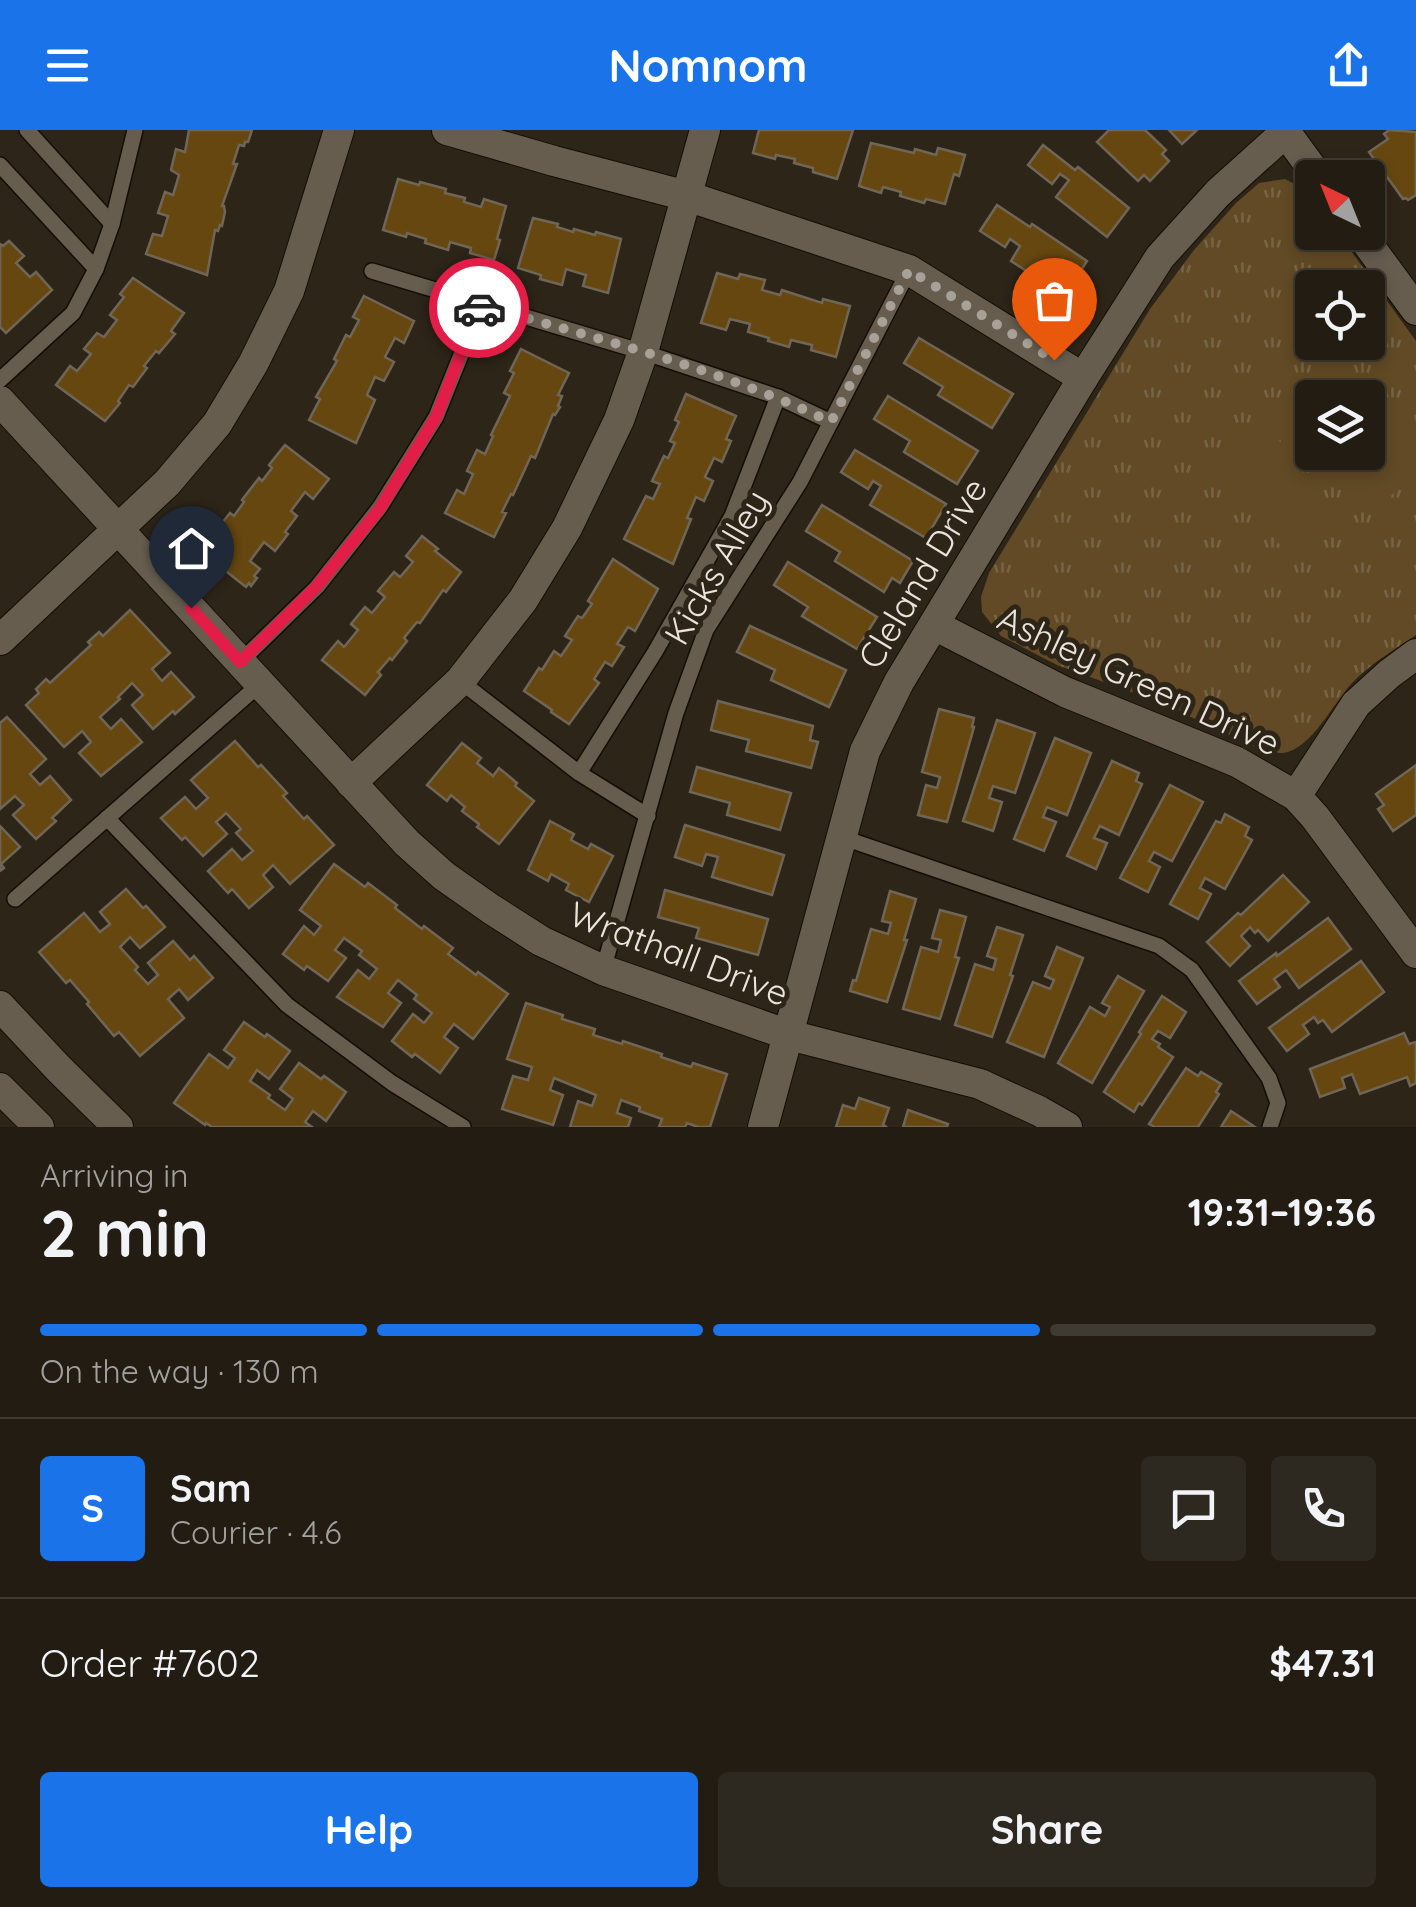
<!DOCTYPE html>
<meta charset="utf-8">
<style>
body{margin:0;font-family:Quicksand,sans-serif;background:#2e2920;color:#f1f3f6;height:100vh;display:flex;flex-direction:column;font-size:38px;white-space:nowrap}
*{box-sizing:border-box;margin:0}
p{font-size:32px;color:#a2a19f}
.icon{flex:none;width:55px;height:55px;fill:none;stroke:currentColor;stroke-width:2;stroke-linecap:round;stroke-linejoin:round}
.map{position:relative;height:997px;overflow:hidden}
.drawer{display:flex;flex-direction:column;background:#221c12;flex:1}
.drawer>*{flex:none}
.needle{width:65px;rotate:317deg}
.buttons{position:absolute;left:1295px;top:30px;display:grid;gap:20px}
.buttons a{display:grid;place-items:center;width:90px;height:90px;border-radius:10px;background:#221c12;box-shadow:0 5px 15px #0003,0 0 0 2px #3f3a32;font-size:50px}
.pin{position:absolute;display:grid;place-items:center;width:85px;height:85px;color:#fff;margin:-102px -42px;border-radius:50% 50% 50% 0;rotate:-45deg;box-shadow:0 0 10px #0007}
.pin .icon{rotate:45deg}
.courier{position:absolute;display:grid;place-items:center;width:100px;height:100px;margin:-50px;border:8px solid #e11d48;border-radius:50%;background:#fff;color:#222;box-shadow:0 2px 12px #0007}
.summary em{font-style:normal;font-weight:800}
.summary div{display:flex;flex-direction:column-reverse}
.summary{display:flex;align-items:center;justify-content:space-between;height:170px;padding:0 40px}
h1{font-size:65px;font-weight:800;line-height:75px}
.bar{display:grid;grid-template-columns:repeat(4,1fr);gap:15px 10px;align-content:center;height:120px;padding:0 40px}
.bar i{height:12px;border-radius:8px;background:#3f3a32}
.bar .active{background:#1a73e8}
.bar p{grid-column:span 4}
.line{display:flex;align-items:center;gap:25px;padding:0 40px;border-top:2px solid #3f3a32}
.line div{flex:1}
.round{display:grid;place-items:center;flex:none;width:105px;height:105px;border-radius:10px;background:#2e2920}
.action{display:flex;gap:20px;margin-top:auto;padding:20px 40px}
.action a{flex:1;height:115px;border-radius:10px;background:#1a73e8;color:#fff;font-size:40px;font-weight:800;line-height:115px;text-align:center}
.action a+a{background:#2e2920;color:#f1f3f6}
header{display:flex;justify-content:space-between;align-items:center;height:130px;padding:0 40px;background:#1a73e8;color:#fff;font-size:45px;font-weight:800}
.map>svg:first-child{display:block}
</style>
<header><svg class="icon" aria-label="menu" viewBox="0 0 24 24"><path d="M4 6h16M4 12h16M4 18h16"/></svg>Nomnom<svg class="icon" aria-label="share" viewBox="0 0 24 24"><path d="M12 15V3M7 8l5-5 5 5M5 13v7h14v-7"/></svg></header>
<div class="map">
<svg width="1416" height="997" viewBox="0 0 1416 997">
<defs>
<pattern id="grass-tufts" width="24" height="20" patternUnits="userSpaceOnUse" patternTransform="scale(2.5)"><rect width="24" height="20" fill="#614a25"/><path d="M3 7l-1-3M5 7V3M7 7l1-3M15 17l-1-3M17 17v-4M19 17l1-3" fill="none" stroke="#786444"/></pattern>
</defs>
<rect width="100%" height="100%" fill="#2d2518"/>
<!-- grass -->
<path fill="url(#grass-tufts)" fill-rule="evenodd" d="M 1285,49 C 1319,66 1312,67 1312,102 L 1338,103 L 1416,211 L 1416,505 C 1397,518 1375,531 1358,547 C 1335,568 1317,612 1288,622 C 1278,625 1267,621 1257,618 L 1159,572 L 1057,535 L 1001,506 L 982,482 L 981,467 L 989,443 L 1150,179 L 1194,120 L 1236,73 L 1259,53 ZM 1312,158 L 1368,158 L 1368,212 L 1312,212 ZM 1312,268 L 1368,268 L 1368,322 L 1312,322 Z"/>
<!-- garden -->
<g fill="#614a25">
<polygon points="1341,223 1416,323 1416,347 1370,381 1327,323 1368,322 1368,268 1312,268 1312,303 1284,263"/>
<polygon points="1273,302 1331,382 1282,418 1224,337"/>
</g>
<!-- building -->
<g fill="#664710" stroke="#706658" stroke-width="2.5">
<polygon points="189,0 252,0 248,12 245,12 244,16 239,15 233,34 237,34 222,76 224,76 225,82 222,96 220,95 218,101 215,100 207,145 146,124 153,104 162,106 168,86 158,83 165,62 173,65 179,45 171,40 176,19 185,22"/>
<polygon points="759,0 853,0 837,49 813,42 813,38 794,33 795,29 776,25 775,29 753,23"/>
<polygon points="1109,0 1145,0 1166,20 1162,24 1169,31 1150,51 1144,45 1138,51 1097,12"/>
<polygon points="1169,0 1197,0 1182,14"/>
<polygon points="1389,0 1416,2 1416,65 1408,70 1406,68 1403,69 1369,22 1388,9 1384,4"/>
<polygon points="871,13 914,23 915,19 936,25 938,18 965,25 959,46 954,44 945,74 926,69 924,73 900,66 901,62 883,57 881,63 859,56"/>
<polygon points="1043,15 1075,40 1078,37 1129,78 1107,107 1056,67 1069,50 1060,44 1052,54 1028,35"/>
<polygon points="398,49 419,55 420,52 446,59 445,63 465,68 464,72 481,77 484,69 506,76 497,109 500,110 494,130 470,123 471,118 450,112 448,120 425,113 426,109 407,103 406,107 383,100"/>
<polygon points="997,75 1030,97 1032,94 1087,131 1060,172 1038,158 1042,151 1011,131 1020,116 1010,109 1005,117 980,101"/>
<polygon points="533,88 558,94 557,97 573,102 574,99 595,105 596,102 621,109 608,163 583,156 586,145 566,139 562,155 540,149 541,145 518,138"/>
<polygon points="9,111 24,126 16,133 30,147 36,142 52,160 6,203 0,197 0,114 3,116"/>
<polygon points="717,143 738,149 740,144 765,150 762,160 780,165 782,160 822,173 823,169 850,176 836,227 811,220 812,215 791,210 789,217 768,211 769,208 748,202 750,194 730,189 726,200 701,193"/>
<polygon points="133,148 184,183 171,201 175,204 159,223 156,221 144,236 147,238 133,257 129,255 118,271 120,273 105,291 56,255 70,236 77,241 91,224 84,219 97,203 104,207 117,190 110,185 124,167 120,164"/>
<polygon points="364,166 414,191 404,213 395,208 385,227 394,232 384,251 375,247 367,265 375,270 356,313 309,290 320,269 316,267 337,231 334,229 346,205 350,207 359,190 353,187"/>
<polygon points="919,208 1013,264 992,298 938,265 943,257 904,233"/>
<polygon points="521,219 569,243 558,265 562,266 558,276 560,277 555,285 553,284 535,328 531,326 513,365 511,364 502,382 506,383 494,407 445,383 457,360 464,364 473,344 467,341 477,320 485,324 493,306 491,305 510,266 504,263 514,243 510,241"/>
<polygon points="686,264 736,286 726,309 731,311 722,332 714,328 705,347 713,351 704,371 696,367 687,388 691,389 673,434 624,409 646,366 653,369 660,354 652,351 664,326 668,328 675,313 670,311 679,292 675,290"/>
<polygon points="888,266 978,321 957,354 904,322 910,311 874,289"/>
<polygon points="285,315 329,349 313,369 305,362 291,381 297,386 285,402 288,404 275,421 264,412 250,431 260,439 254,446 257,448 251,456 249,453 246,457 203,423 216,406 213,404 230,383 234,386 244,372 242,370 259,348 262,351 272,338 269,335"/>
<polygon points="855,320 946,374 926,408 870,375 881,356 873,351 868,359 841,342"/>
<polygon points="822,375 913,431 900,453 892,448 884,462 835,431 840,422 806,401"/>
<polygon points="422,406 438,419 435,421 461,442 446,462 443,460 420,493 417,492 404,508 407,511 392,530 390,528 378,542 381,545 365,565 322,530 338,511 344,517 358,500 351,494 365,477 372,483 385,467 378,461 394,442 400,447 413,432 406,426"/>
<polygon points="613,429 658,459 635,501 628,497 617,514 624,517 612,536 605,532 594,549 599,553 569,594 551,582 552,580 524,561 539,538 542,540 554,521 561,526 572,510 565,506 578,486 582,488 592,474 588,471"/>
<polygon points="788,432 877,487 857,519 802,486 808,477 774,455"/>
<polygon points="130,480 170,523 152,539 162,551 171,542 194,567 175,584 173,581 153,599 132,575 143,565 132,553 118,567 120,569 100,587 111,599 121,589 142,612 101,646 79,623 91,612 82,601 64,617 26,575 39,563 36,559 46,549 50,553 91,515 88,512 99,502 103,506"/>
<polygon points="750,496 846,540 829,577 771,550 775,540 737,522"/>
<polygon points="718,571 813,596 810,610 818,612 811,638 746,621 749,610 711,600"/>
<polygon points="939,579 974,588 972,597 974,597 947,692 918,685 926,655 937,658 940,647 922,642"/>
<polygon points="7,587 46,629 30,644 40,655 50,646 71,670 52,688 56,691 36,709 13,685 24,675 15,666 0,679 0,593"/>
<polygon points="997,590 1035,603 1015,663 993,656 989,668 1002,672 993,701 963,691"/>
<polygon points="1055,608 1091,623 1067,685 1047,677 1043,687 1056,692 1044,721 1014,709"/>
<polygon points="235,611 258,637 261,635 287,663 283,666 304,689 307,686 334,715 290,754 273,735 263,745 273,757 249,778 232,759 228,763 208,741 232,719 242,730 253,721 236,703 241,699 226,683 216,692 227,704 203,726 185,707 182,710 161,688 185,667 196,679 208,668 191,650"/>
<polygon points="462,613 481,628 477,633 493,646 499,638 517,653 515,656 534,671 499,714 477,697 479,694 462,681 465,677 451,665 447,671 427,655"/>
<polygon points="1112,631 1139,643 1136,651 1142,654 1119,705 1100,696 1094,708 1107,713 1096,739 1067,726"/>
<polygon points="1416,635 1416,685 1393,701 1378,679 1384,675 1376,664"/>
<polygon points="697,637 791,663 780,700 727,685 730,673 690,662"/>
<polygon points="1170,655 1203,672 1172,731 1154,722 1149,731 1160,737 1148,762 1120,748"/>
<polygon points="1225,684 1249,697 1245,706 1252,710 1225,759 1205,748 1200,758 1211,764 1198,789 1170,774 1216,691 1221,693"/>
<polygon points="550,691 574,704 571,710 588,719 591,714 613,726 589,772 566,760 569,754 551,744 548,751 528,740"/>
<polygon points="685,695 784,725 772,765 712,747 718,727 706,724 702,736 675,727"/>
<polygon points="0,696 20,717 1,734 4,738 0,741"/>
<polygon points="334,734 365,757 368,753 397,775 395,778 422,799 424,796 453,818 448,824 476,845 478,842 508,864 473,909 454,894 444,907 458,918 440,943 415,924 412,927 392,911 413,884 424,893 432,883 414,869 417,865 398,850 388,863 401,873 383,897 337,867 358,840 369,849 377,839 359,825 362,821 344,808 335,820 346,828 328,851 307,836 304,840 283,824 304,796 314,805 321,796 300,780"/>
<polygon points="1283,745 1309,772 1268,811 1258,800 1255,803 1250,797 1241,806 1250,816 1230,836 1207,812 1238,783 1241,785"/>
<polygon points="126,759 143,778 146,776 165,797 140,818 130,807 120,817 138,837 135,840 148,854 158,845 148,833 173,811 190,830 194,826 213,848 188,870 179,859 168,869 184,888 140,926 119,902 114,906 87,874 89,872 70,850 66,853 39,822 84,783 100,802 110,794 100,782"/>
<polygon points="665,760 768,789 758,825 696,808 699,798 658,787"/>
<polygon points="890,761 916,769 904,810 907,810 887,872 850,861 853,850 856,851 871,799 888,804 891,793 882,791"/>
<polygon points="940,780 966,787 955,827 959,828 940,889 903,879 921,817 938,822 941,810 932,808"/>
<polygon points="1328,788 1351,819 1299,858 1286,840 1274,849 1280,857 1257,874 1239,851 1276,823 1277,826"/>
<polygon points="997,797 1023,805 1010,845 1013,846 992,907 955,895 975,834 993,840 996,829 987,826"/>
<polygon points="1057,817 1083,828 1044,927 1007,912 1033,852 1050,859 1054,850 1045,846"/>
<polygon points="1361,831 1384,862 1332,902 1323,890 1318,893 1314,887 1303,895 1309,904 1287,921 1269,898"/>
<polygon points="1118,846 1144,861 1092,953 1058,933 1090,877 1105,886 1110,877 1102,873"/>
<polygon points="1162,866 1186,882 1170,908 1158,901 1152,909 1160,914 1158,917 1173,927 1142,975 1139,973 1134,982 1104,962 1141,904 1139,902"/>
<polygon points="526,873 563,885 562,889 595,899 593,905 622,914 623,911 662,924 661,927 691,937 693,933 727,944 710,997 698,997 687,993 685,997 659,997 662,989 639,981 640,977 621,970 617,983 631,988 628,997 570,997 578,971 592,976 596,965 554,948 550,960 563,965 553,995 502,979 513,946 528,950 532,937 507,929"/>
<polygon points="244,892 265,907 267,904 290,921 269,949 257,940 250,951 270,965 268,968 285,980 293,969 280,959 299,933 321,949 324,946 346,962 326,991 313,981 305,992 312,997 212,997 206,993 205,995 174,973 209,924 228,938 235,928 224,920"/>
<polygon points="1404,903 1409,914 1416,912 1416,953 1410,956 1407,947 1360,964 1352,944 1342,948 1345,958 1320,967 1310,939"/>
<polygon points="1186,938 1198,946 1201,942 1221,954 1216,962 1219,964 1198,997 1155,997 1149,994"/>
<polygon points="859,968 889,978 883,995 887,997 836,997 843,975 855,979"/>
<polygon points="908,980 948,994 947,997 903,997"/>
<polygon points="1231,981 1255,997 1221,997"/>
</g>
<g fill="none" stroke-linecap="round" stroke-linejoin="round">
<defs>
<g id="lane">
<polyline points="27,0 112,94"/>
<polyline points="0,35 96,139"/>
<polyline points="372,141 643,222 778,267 831,292"/>
<polyline points="0,250 73,183 96,139 112,94 135,0"/>
<polyline points="240,532 317,457 380,377 436,287 481,175"/>
<polyline points="460,551 579,643 648,686"/>
<polyline points="579,643 655,522 732,386 778,267"/>
<polyline points="107,688 287,875 392,953 463,997"/>
<polyline points="841,707 1159,816 1192,840 1269,948 1278,973 1270,997"/>
<polyline points="15,769 260,554"/>
<polyline points="603,840 676,583 706,500 800,352 909,140"/>
</g>
<g id="street">
<polyline points="447,0 554,31 687,66 909,140 1083,248"/>
<polyline points="1284,0 1319,48"/>
<polyline points="1359,102 1416,180"/>
<polyline points="0,271 407,713 444,746 491,779 541,811 603,840 789,905 980,954 1039,981 1067,997"/>
<polyline points="934,495 1065,562 1237,632 1296,666 1315,687 1416,823"/>
<polyline points="0,510 167,353 217,294 253,234 289,161 339,0"/>
<polyline points="351,653 460,551 523,470 567,398 619,290 643,222 705,0"/>
<polyline points="1296,666 1356,574 1389,544 1416,524"/>
<polyline points="763,997 865,621 899,552 1083,248 1160,127 1218,63 1288,0"/>
</g>
<g id="secondary">
<polyline points="0,876 59,939 118,997"/>
<polyline points="0,958 39,997"/>
</g>
</defs>
<!-- lane casing -->
<use href="#lane" stroke="#150e04" stroke-width="18"/>
<!-- street casing -->
<use href="#street" stroke="#150e04" stroke-width="32"/>
<!-- secondary casing -->
<use href="#secondary" stroke="#150e04" stroke-width="32"/>
<!-- lane -->
<use href="#lane" stroke="#665d4f" stroke-width="15"/>
<!-- street -->
<use href="#street" stroke="#665d4f" stroke-width="30"/>
<!-- secondary -->
<use href="#secondary" stroke="#665d4f" stroke-width="30"/>
</g>
<g fill="none" stroke-linecap="round" stroke-linejoin="round">
<!-- done -->
<path stroke="#a7a197" stroke-width="10" stroke-dasharray="0 18" d="M 479,178 L 480,175 C 599,209 720,239 831,292 L 909,140 L 1054,230"/>
<!-- route -->
<polyline stroke="#e11d48" stroke-width="12" points="191,478 240,532 317,456 380,378 436,287 479,178"/>
</g>
<g text-anchor="middle" dominant-baseline="central" stroke-width="10" stroke-linejoin="round" paint-order="stroke">
<!-- street labels -->
<g font-size="35" fill="#e9e4dc" stroke="#2d2518">
<text transform="translate(716 437) rotate(-60)">Kicks Alley</text>
<text transform="translate(922 443) rotate(-59)">Cleland Drive</text>
<text transform="translate(1139 550) rotate(25)">Ashley Green Drive</text>
<text transform="translate(679 823) rotate(21)">Wrathall Drive</text>
</g>
</g>
</svg>
<div class="buttons">
<a><svg class="needle" viewBox="-14 -14 28 28"><path d="M0-13l5 13h-10z" fill="#e53935"/><path d="M0 13l5-13h-10z" fill="#a2a19f"/></svg></a>
<a><svg class="icon" aria-label="locate" viewBox="0 0 24 24"><circle cx="12" cy="12" r="6"/><path d="M12 2v4M12 18v4M2 12h4M18 12h4"/></svg></a>
<a><svg class="icon" aria-label="layers" viewBox="0 0 24 24"><path d="M12 4l9 5-9 5-9-5zM3 14l9 5 9-5"/></svg></a>
</div>
<div class="pin" style="left:1054px;top:230px;background:#ea580c"><svg class="icon" aria-label="bag" viewBox="0 0 24 24"><path d="M5 8h14l-1 12H6zM9 8a3 3 0 0 1 6 0"/></svg></div>
<div class="pin" style="left:191px;top:478px;background:#1f2937"><svg class="icon" aria-label="home" viewBox="0 0 24 24"><path d="M3 11l9-7 9 7M6 9v11h12V9"/></svg></div>
<div class="courier" style="left:479px;top:178px"><svg class="icon" aria-label="car" viewBox="0 0 24 24"><path d="M5 17H2v-5l4-1 3-4h7l3 4 3 1v5h-3M9 17h6M6 11h13"/><circle cx="7" cy="17" r="2"/><circle cx="17" cy="17" r="2"/></svg></div>
</div>
<section class="drawer">
<div class="summary"><div><h1>2 min</h1><p>Arriving in</p></div><em>19:31–19:36</em></div>
<div class="bar"><i class="active"></i><i class="active"></i><i class="active"></i><i></i><p>On the way · 130 m</p></div>
<div class="line" style="height:180px"><b class="round" style="background:#1a73e8;color:#fff">S</b><div><b>Sam</b><p>Courier · 4.6</p></div><a class="round"><svg class="icon" aria-label="chat" viewBox="0 0 24 24"><path d="M4 5h16v11H9l-5 4z"/></svg></a><a class="round"><svg class="icon" aria-label="phone" viewBox="0 0 24 24"><path d="M5 4h4l2 5-3 2q2 4 5 5l2-3 5 2v4C11 20 4 13 5 4z"/></svg></a></div>
<div class="line" style="height:130px"><div>Order #7602</div><b>$47.31</b></div>
<div class="action"><a>Help</a><a>Share</a></div>
</section>
